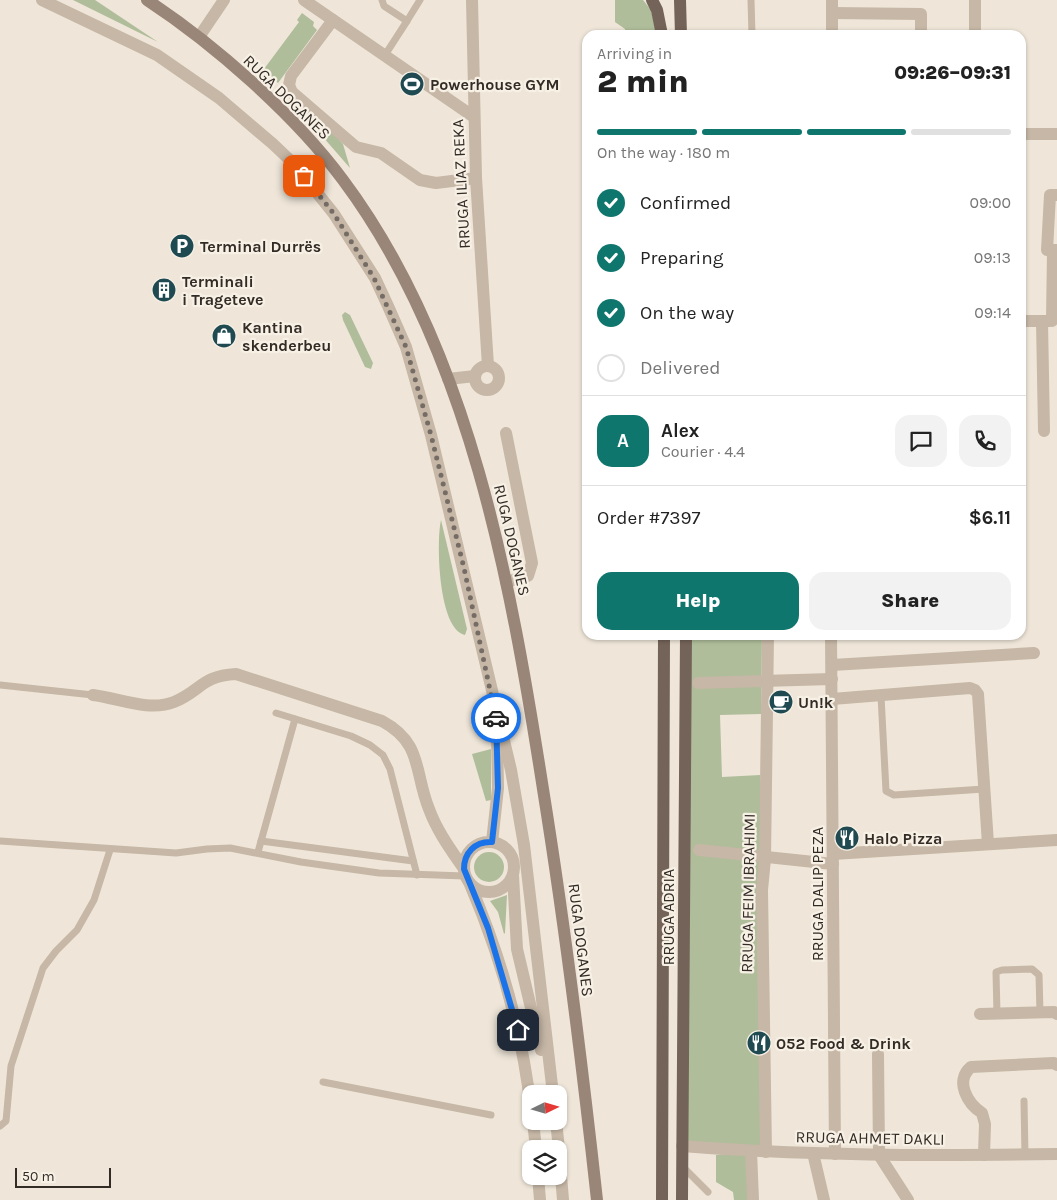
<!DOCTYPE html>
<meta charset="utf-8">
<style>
body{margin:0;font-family:Karla,sans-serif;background:#f2f2f2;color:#222;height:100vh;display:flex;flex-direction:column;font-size:19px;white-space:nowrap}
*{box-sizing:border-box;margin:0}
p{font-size:16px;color:#767676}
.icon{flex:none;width:28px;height:28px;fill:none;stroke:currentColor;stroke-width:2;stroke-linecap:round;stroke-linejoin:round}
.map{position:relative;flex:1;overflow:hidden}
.sheet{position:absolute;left:582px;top:30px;width:444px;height:610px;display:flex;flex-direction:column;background:#fff;border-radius:15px;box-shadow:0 1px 4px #0004}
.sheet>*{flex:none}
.needle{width:32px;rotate:85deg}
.fabs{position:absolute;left:522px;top:1085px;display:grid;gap:10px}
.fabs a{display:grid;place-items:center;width:45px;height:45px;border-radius:10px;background:#fff;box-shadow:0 1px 4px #0004;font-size:25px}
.scale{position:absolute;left:15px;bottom:12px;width:96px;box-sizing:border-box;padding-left:5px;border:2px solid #332b26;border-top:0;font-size:14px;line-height:18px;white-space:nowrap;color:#332b26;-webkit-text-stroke:4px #f7f0e5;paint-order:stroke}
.pin{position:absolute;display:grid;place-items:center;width:42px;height:42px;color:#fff;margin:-21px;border-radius:10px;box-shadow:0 2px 8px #0006}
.courier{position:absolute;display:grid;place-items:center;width:50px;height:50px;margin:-25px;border:4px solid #1a73e8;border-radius:50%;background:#fff;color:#222;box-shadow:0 1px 6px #0007}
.summary em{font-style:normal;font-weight:800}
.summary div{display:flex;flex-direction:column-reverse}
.summary{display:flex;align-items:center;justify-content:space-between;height:85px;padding:0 15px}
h1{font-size:32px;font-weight:800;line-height:38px}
.bar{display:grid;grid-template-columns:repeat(4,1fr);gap:8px 5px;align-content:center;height:60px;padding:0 15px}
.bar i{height:6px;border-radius:4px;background:#e0e0e0}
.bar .active{background:#0f766e}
.bar p{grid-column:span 4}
.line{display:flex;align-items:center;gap:12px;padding:0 15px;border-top:1px solid #e0e0e0}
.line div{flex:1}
.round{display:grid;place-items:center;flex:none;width:52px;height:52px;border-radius:15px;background:#f2f2f2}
ol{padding:0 15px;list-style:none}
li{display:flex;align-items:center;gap:15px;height:55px}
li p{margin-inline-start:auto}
li .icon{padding:5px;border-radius:50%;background:#0f766e;color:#fff;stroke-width:4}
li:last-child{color:#767676}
li i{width:28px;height:28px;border:2px solid #e0e0e0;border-radius:50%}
.primary-button{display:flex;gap:10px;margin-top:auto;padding:10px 15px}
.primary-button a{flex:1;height:58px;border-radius:15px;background:#0f766e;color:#fff;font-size:20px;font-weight:800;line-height:58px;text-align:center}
.primary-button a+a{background:#f2f2f2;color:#222}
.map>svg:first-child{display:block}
</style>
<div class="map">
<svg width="1057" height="1200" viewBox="0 0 1057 1200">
<rect width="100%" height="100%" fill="#efe6d9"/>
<!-- green -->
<g fill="#afbd9a">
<polygon points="73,0 95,0 158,42"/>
<polygon points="615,0 643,0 651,10 657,35 626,35 625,29 615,22"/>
<polygon points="302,13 314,22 313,26 317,30 278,83 264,69 299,22 297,20"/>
<polygon points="290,96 335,135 343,144 350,168 289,98"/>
<polygon points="345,312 350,315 373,363 371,369 365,367 343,320 342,315"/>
<path d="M 441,520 L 467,629 L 465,635 C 438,630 436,541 441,520 Z"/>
<polygon points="687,635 762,635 761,714 720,715 722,777 760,775 762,1148 685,1142"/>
<polygon points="491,749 491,800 486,801 472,754"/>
<circle cx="489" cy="867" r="15"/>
<polygon points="507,895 505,933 504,934 498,912 490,901"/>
<polygon points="716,1155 747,1155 749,1200 734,1200 733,1192 716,1182"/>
</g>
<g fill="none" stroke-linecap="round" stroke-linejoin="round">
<!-- lane -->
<g stroke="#c6b7a6" stroke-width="7">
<polyline points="382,0 384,6 407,21 420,0"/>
<polyline points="751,0 752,35"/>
<polyline points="385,55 407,21"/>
<polyline points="0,685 93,695"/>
<polyline points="881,696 886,791 894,795 984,789"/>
<polyline points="276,713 351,736 370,745 383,755 390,769 417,875"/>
<polyline points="0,841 176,853 207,849 230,848 301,862 379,873 465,876"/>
<polyline points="261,841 413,861"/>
<polyline points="258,852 295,719"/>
<polyline points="997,1014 996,972 1002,970 1032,969 1039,975 1040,1013"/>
<polyline points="323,1082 491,1115"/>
<polyline points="1024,1101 1025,1155"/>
<polyline points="0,1126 6,1121 11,1066 43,968 56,951 77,930 94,900 110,850"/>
<polyline points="682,1166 708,1192"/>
</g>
<!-- street -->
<g stroke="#c6b7a6" stroke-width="12">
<polyline points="42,0 157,55 219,98 273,144 294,164 334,214 375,278 388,306 406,347 431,435 511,770 524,845 553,1094"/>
<polyline points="304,0 474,117"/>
<polyline points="472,0 476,178 488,366"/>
<polyline points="975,0 975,35"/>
<polyline points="832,13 921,14 921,35"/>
<polyline points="333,20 291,76 289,85 292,92 356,147 381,153 420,180 436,183 476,178"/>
<polyline points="832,35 832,0"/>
<polyline points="199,37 224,0"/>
<polyline points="1021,134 1057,134"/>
<polyline points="1057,195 1050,195 1047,250 1057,250"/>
<polyline points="1021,321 1049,321"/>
<polyline points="1042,321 1044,431"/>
<polyline points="1052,321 1053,250"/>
<circle cx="487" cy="378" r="12"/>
<polyline points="448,379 475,376"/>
<polyline points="506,582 528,576 532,563 506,433"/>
<polyline points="831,635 835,1154"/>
<polyline points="832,665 1034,653"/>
<polyline points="698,683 832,679"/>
<path d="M 93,695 C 118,698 149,712 174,702 C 201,691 201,676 236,674 L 382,721 C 423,743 414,772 429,809 C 437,831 451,850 464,869"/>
<polyline points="832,699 970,688 975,690 978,694 988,844"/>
<circle cx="489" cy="867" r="25"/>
<polyline points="492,842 498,788 497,735"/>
<polyline points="699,850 833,864"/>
<polyline points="833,854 1057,840"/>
<polyline points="513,875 517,949 541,1050"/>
<path d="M 469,882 C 500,954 522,1031 531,1109"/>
<polyline points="980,1014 1054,1012 1057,1014"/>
<polyline points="878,1054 879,1155 908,1200"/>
<polyline points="533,1121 536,1149"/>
<polyline points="556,1121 559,1149"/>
<path d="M 682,1146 C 807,1156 932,1156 1057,1154"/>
<polyline points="559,1151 563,1200"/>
<polyline points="751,1151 753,1200"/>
<polyline points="766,1152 762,890 765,859 768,635"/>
<polyline points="813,1153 824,1200"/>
<path d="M 984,1155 L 985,1124 L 982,1113 C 968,1104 954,1081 971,1067 L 1054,1063 L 1057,1065"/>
<polyline points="538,1176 540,1200"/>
</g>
<!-- secondary -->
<path stroke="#998678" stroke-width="12" d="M 147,0 C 214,44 295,115 343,180 C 470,350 511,584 543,789 C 565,926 582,1063 597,1200"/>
<!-- primary -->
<g stroke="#746358" stroke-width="12">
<polyline points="652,0 657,10 662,35"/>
<polyline points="680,0 681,35"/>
<polyline points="662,1200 664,635"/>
<polyline points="682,1200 686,635"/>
</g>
</g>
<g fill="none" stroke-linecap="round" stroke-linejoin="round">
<!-- done -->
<polyline stroke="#756c65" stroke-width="5" stroke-dasharray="0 9" points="304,176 334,214 374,278 406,347 431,435 464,568 496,718"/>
<!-- route -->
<path stroke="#1a73e8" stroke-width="6" d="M 496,718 L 498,788 L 492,842 C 475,841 464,853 464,869 L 488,928 L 518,1030"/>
</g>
<!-- icons -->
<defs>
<symbol id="stadium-disc" viewBox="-11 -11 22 22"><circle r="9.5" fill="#1f4a51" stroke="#f7f0e5"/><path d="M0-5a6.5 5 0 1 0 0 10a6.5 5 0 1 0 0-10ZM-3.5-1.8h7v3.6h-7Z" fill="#fff"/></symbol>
<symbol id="parking-disc" viewBox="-11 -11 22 22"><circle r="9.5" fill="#1f4a51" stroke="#f7f0e5"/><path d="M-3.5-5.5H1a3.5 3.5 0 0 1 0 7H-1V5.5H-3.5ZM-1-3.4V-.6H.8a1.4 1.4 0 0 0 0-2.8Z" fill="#fff"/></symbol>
<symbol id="building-disc" viewBox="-11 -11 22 22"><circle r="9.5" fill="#1f4a51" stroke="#f7f0e5"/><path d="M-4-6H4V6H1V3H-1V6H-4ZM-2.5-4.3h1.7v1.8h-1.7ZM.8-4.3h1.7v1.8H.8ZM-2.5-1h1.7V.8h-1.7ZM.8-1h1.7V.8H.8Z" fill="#fff"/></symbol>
<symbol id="shop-disc" viewBox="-11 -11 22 22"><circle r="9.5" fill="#1f4a51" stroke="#f7f0e5"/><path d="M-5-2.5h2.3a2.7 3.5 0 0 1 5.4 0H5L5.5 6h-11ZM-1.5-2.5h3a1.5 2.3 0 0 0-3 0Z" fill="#fff"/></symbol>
<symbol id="cafe-disc" viewBox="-11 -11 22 22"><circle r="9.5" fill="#1f4a51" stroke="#f7f0e5"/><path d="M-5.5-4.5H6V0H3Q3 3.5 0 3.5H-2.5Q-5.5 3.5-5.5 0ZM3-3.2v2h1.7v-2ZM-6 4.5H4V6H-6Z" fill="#fff"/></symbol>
<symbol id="restaurant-disc" viewBox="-11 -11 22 22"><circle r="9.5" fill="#1f4a51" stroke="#f7f0e5"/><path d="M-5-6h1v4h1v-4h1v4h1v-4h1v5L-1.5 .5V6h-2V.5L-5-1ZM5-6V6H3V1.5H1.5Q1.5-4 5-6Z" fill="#fff"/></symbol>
</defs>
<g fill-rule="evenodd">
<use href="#stadium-disc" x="398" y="70" width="28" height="28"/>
<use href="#parking-disc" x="168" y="232" width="28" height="28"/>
<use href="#building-disc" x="150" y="276" width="28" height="28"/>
<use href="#shop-disc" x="210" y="322" width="28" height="28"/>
<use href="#cafe-disc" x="767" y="688" width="28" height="28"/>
<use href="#restaurant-disc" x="833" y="824" width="28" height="28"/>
<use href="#restaurant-disc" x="745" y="1029" width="28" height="28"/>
</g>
<g text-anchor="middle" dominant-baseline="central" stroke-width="4.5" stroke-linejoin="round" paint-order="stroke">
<!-- poi labels -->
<g font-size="16" font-weight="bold" fill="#332b26" stroke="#f7f0e5" text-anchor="start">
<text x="430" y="84">Powerhouse GYM</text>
<text x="200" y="246">Terminal Durrës</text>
<text x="182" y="281">Terminali<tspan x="182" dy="18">i Trageteve</tspan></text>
<text x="242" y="327">Kantina<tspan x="242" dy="18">skenderbeu</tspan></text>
<text x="798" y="702">Un!k</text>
<text x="864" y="838">Halo Pizza</text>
<text x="776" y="1043">052 Food &amp; Drink</text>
</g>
<!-- street labels -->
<g font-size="16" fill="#332b26" stroke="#f7f0e5">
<text transform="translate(287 97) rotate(44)">RUGA DOGANES</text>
<text transform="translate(461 184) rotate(-93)">RRUGA ILIAZ REKA</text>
<text transform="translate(512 540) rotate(77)">RUGA DOGANES</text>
<text transform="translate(748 893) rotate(-89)">RRUGA FEIM IBRAHIMI</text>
<text transform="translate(817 894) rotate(-90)">RRUGA DALIP PEZA</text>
<text transform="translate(668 917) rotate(-90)">RRUGA ADRIA</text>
<text transform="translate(581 940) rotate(83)">RUGA DOGANES</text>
<text transform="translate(870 1138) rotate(1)">RRUGA AHMET DAKLI</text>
</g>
</g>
</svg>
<div class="fabs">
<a><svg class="needle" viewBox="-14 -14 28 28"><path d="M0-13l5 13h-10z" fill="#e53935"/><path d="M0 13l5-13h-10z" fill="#767676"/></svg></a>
<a><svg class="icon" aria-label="layers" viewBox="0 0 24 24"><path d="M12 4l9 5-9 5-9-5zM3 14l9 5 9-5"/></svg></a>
</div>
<div class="scale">50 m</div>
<div class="pin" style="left:304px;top:176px;background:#ea580c"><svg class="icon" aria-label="bag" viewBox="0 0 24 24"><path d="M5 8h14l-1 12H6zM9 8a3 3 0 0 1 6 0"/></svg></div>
<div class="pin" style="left:518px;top:1030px;background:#1f2937"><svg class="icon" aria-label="home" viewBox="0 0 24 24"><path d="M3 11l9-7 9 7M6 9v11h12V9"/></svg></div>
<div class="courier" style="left:496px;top:718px"><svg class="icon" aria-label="car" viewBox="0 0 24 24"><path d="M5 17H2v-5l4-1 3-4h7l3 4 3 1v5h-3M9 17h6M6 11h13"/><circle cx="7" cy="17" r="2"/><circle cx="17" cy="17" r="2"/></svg></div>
<section class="sheet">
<div class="summary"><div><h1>2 min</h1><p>Arriving in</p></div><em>09:26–09:31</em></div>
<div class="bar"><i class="active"></i><i class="active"></i><i class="active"></i><i></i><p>On the way · 180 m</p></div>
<ol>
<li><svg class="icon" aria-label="check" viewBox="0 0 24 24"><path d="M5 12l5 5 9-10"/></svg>Confirmed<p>09:00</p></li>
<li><svg class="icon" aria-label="check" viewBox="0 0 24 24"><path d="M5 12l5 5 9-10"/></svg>Preparing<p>09:13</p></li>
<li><svg class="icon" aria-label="check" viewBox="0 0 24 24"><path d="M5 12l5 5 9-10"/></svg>On the way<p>09:14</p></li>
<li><i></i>Delivered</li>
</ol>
<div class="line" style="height:90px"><b class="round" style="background:#0f766e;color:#fff">A</b><div><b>Alex</b><p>Courier · 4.4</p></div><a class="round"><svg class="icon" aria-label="chat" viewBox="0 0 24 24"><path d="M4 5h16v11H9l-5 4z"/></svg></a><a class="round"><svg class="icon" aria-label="phone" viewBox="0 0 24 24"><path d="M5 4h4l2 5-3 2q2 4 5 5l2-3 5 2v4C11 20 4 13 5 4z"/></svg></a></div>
<div class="line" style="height:65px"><div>Order #7397</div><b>$6.11</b></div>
<div class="primary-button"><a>Help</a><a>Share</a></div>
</section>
</div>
